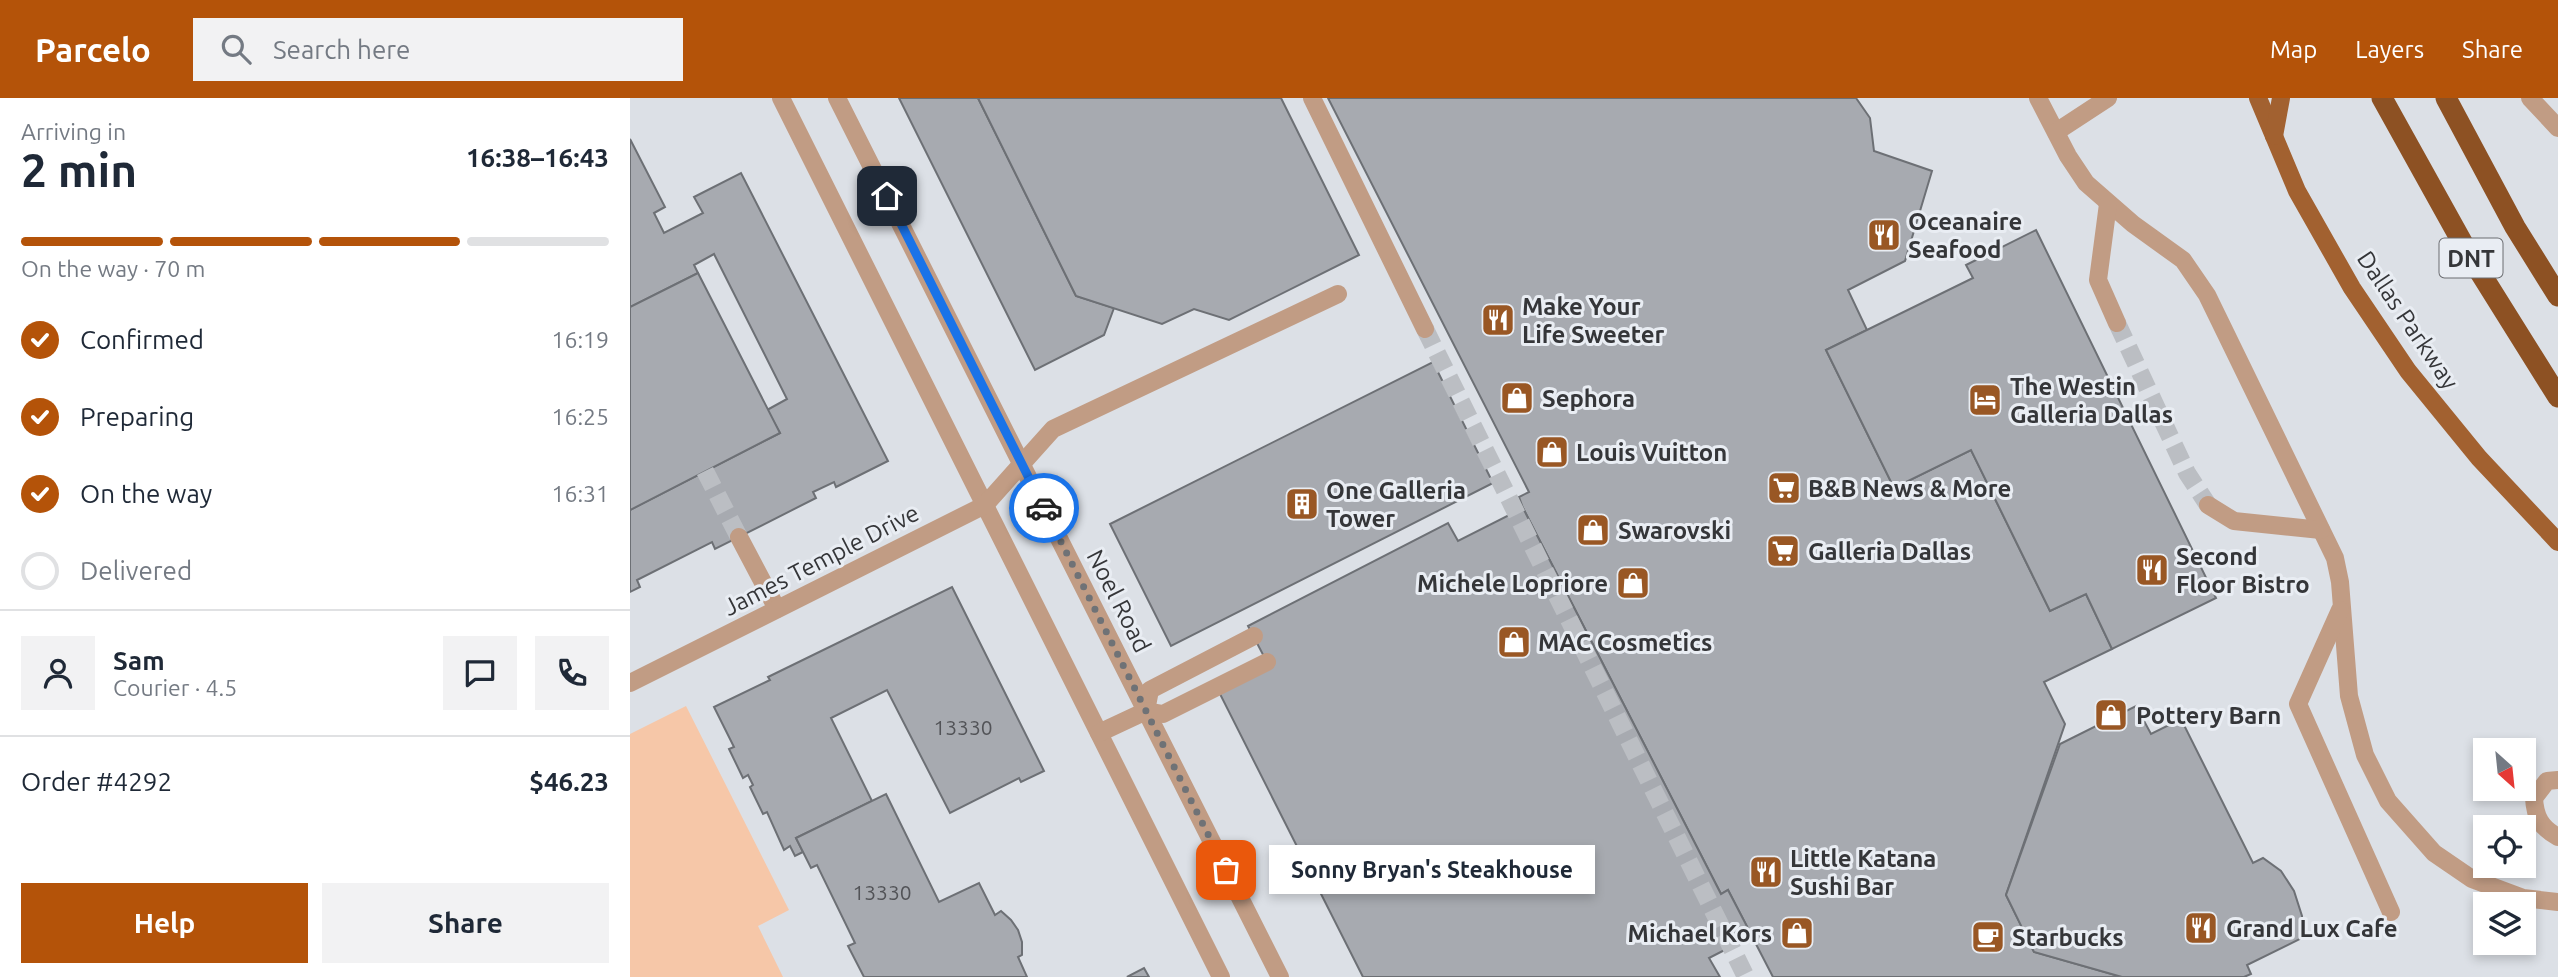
<!DOCTYPE html>
<meta charset="utf-8">
<style>
body{margin:0;font-family:Ubuntu,sans-serif;background:#f2f2f3;color:#1f2937;height:100vh;display:flex;flex-direction:column;font-size:26px;white-space:nowrap}
*{box-sizing:border-box;margin:0}
p{font-size:23px;color:#747a83}
.icon{flex:none;width:38px;height:38px;fill:none;stroke:currentColor;stroke-width:2;stroke-linecap:round;stroke-linejoin:round}
.map{position:relative;flex:1;overflow:hidden}
.side{display:flex;flex-direction:column;background:#fff;width:630px}
.side>*{flex:none}
.needle{width:46px;rotate:153deg}
.fabs{position:absolute;left:1843px;top:640px;display:grid;gap:14px}
.fabs a{display:grid;place-items:center;width:63px;height:63px;border-radius:0px;background:#fff;box-shadow:0 4px 10px #0003;font-size:35px}
.pin{position:absolute;display:grid;place-items:center;width:60px;height:60px;color:#fff;margin:-30px;border-radius:14px;box-shadow:0 4px 10px #0006}
.courier{position:absolute;display:grid;place-items:center;width:70px;height:70px;margin:-35px;border:5px solid #1a73e8;border-radius:50%;background:#fff;color:#222;box-shadow:0 2px 9px #0007}
.bubble{position:absolute;height:49px;border-radius:0px;background:#fff;box-shadow:0 4px 10px #0003;font-size:23px;font-weight:600;line-height:49px;text-align:center}
.overview em{font-style:normal;font-weight:600}
.overview div{display:flex;flex-direction:column-reverse}
.overview{display:flex;align-items:center;justify-content:space-between;height:119px;padding:0 21px}
h1{font-size:46px;font-weight:600;line-height:52px}
.bar{display:grid;grid-template-columns:repeat(4,1fr);gap:10px 7px;align-content:center;height:84px;padding:0 21px}
.bar i{height:9px;border-radius:5px;background:#e0e1e3}
.bar .current{background:#b45309}
.bar p{grid-column:span 4}
.line{display:flex;align-items:center;gap:18px;padding:0 21px;border-top:2px solid #e0e1e3}
.line div{flex:1}
.round{display:grid;place-items:center;flex:none;width:74px;height:74px;border-radius:0px;background:#f2f2f3}
ol{padding:0 21px;list-style:none}
li{display:flex;align-items:center;gap:21px;height:77px}
li p{margin-inline-start:auto}
li .icon{padding:7px;border-radius:50%;background:#b45309;color:#fff;stroke-width:4}
li:last-child{color:#747a83}
li i{width:38px;height:38px;border:4px solid #e0e1e3;border-radius:50%}
.button{display:flex;gap:14px;margin-top:auto;padding:14px 21px}
.button a{flex:1;height:80px;border-radius:0px;background:#b45309;color:#fff;font-size:28px;font-weight:600;line-height:80px;text-align:center}
.button a+a{background:#f2f2f3;color:#1f2937}
header{display:flex;align-items:center;gap:42px;box-sizing:border-box;height:98px;padding:0 35px;background:#b45309;color:#fff}
header strong{font-size:33px}
nav{display:flex;gap:38px;margin-inline-start:auto;font-size:24px}
.search{width:490px;height:63px;background:#f2f2f3;display:flex;align-items:center;gap:18px;box-sizing:border-box;padding:0 24px;border-radius:0px;color:#747a83;font-size:26px}
main{display:flex;flex:1;min-height:0}
.map>svg:first-child{display:block}
</style>
<header>
<strong>Parcelo</strong>
<div class="search"><svg class="icon" aria-label="search" viewBox="0 0 24 24"><circle cx="10" cy="10" r="6"/><path d="M15 15l6 6"/></svg>Search here</div>
<nav><a>Map</a><a>Layers</a><a>Share</a></nav>
</header>
<main>
<section class="side">
<div class="overview"><div><h1>2 min</h1><p>Arriving in</p></div><em>16:38–16:43</em></div>
<div class="bar"><i class="current"></i><i class="current"></i><i class="current"></i><i></i><p>On the way · 70 m</p></div>
<ol>
<li><svg class="icon" aria-label="check" viewBox="0 0 24 24"><path d="M5 12l5 5 9-10"/></svg>Confirmed<p>16:19</p></li>
<li><svg class="icon" aria-label="check" viewBox="0 0 24 24"><path d="M5 12l5 5 9-10"/></svg>Preparing<p>16:25</p></li>
<li><svg class="icon" aria-label="check" viewBox="0 0 24 24"><path d="M5 12l5 5 9-10"/></svg>On the way<p>16:31</p></li>
<li><i></i>Delivered</li>
</ol>
<div class="line" style="height:126px"><a class="round"><svg class="icon" aria-label="person" viewBox="0 0 24 24"><circle cx="12" cy="8" r="4"/><path d="M4 21q1-7 8-7t8 7"/></svg></a><div><b>Sam</b><p>Courier · 4.5</p></div><a class="round"><svg class="icon" aria-label="chat" viewBox="0 0 24 24"><path d="M4 5h16v11H9l-5 4z"/></svg></a><a class="round"><svg class="icon" aria-label="phone" viewBox="0 0 24 24"><path d="M5 4h4l2 5-3 2q2 4 5 5l2-3 5 2v4C11 20 4 13 5 4z"/></svg></a></div>
<div class="line" style="height:91px"><div>Order #4292</div><b>$46.23</b></div>
<div class="button"><a>Help</a><a>Share</a></div>
</section>
<div class="map">
<svg width="1928" height="879" viewBox="0 0 1928 879">
<rect width="100%" height="100%" fill="#dce0e6"/>
<!-- green -->
<polygon fill="#f6c7a8" points="56,608 159,812 128,828 153,879 0,879 0,636"/>
<!-- building -->
<g fill="#a7aab0" stroke="#6d7075" stroke-width="2">
<polygon points="269,0 348,0 446,198 484,210 474,237 405,272"/>
<polygon points="348,0 651,0 729,157 599,222 564,211 532,226 446,198"/>
<polygon points="698,0 1226,0 1240,20 1244,53 1302,73 1275,163 1218,192 1237,232 1196,252 1264,390 1341,352 1420,513 1456,496 1482,551 1414,584 1435,626 1376,797 1404,854 1492,879 1143,879 1098,792 1091,796 893,410 889,399 899,394"/>
<polygon points="0,41 35,109 24,115 34,135 73,115 64,99 111,75 258,363 206,389 204,384 183,394 186,400 85,451 82,444 7,482 10,489 0,494 0,412 150,335 137,312 157,301 84,156 64,167 68,175 0,209"/>
<polygon points="1406,132 1586,500 1482,551 1456,496 1420,513 1341,352 1264,390 1196,252 1343,180 1336,167"/>
<polygon points="68,175 150,335 0,412 0,209"/>
<polygon points="803,264 863,385 541,548 480,426"/>
<polygon points="893,410 1091,796 1098,792 1122,838 1079,860 1090,879 733,879 589,594 639,568 618,528 818,425 828,443"/>
<polygon points="322,489 414,673 391,684 389,680 320,715 257,592 201,620 242,703 166,740 173,754 165,758 160,748 154,752 137,714 133,716 120,689 123,687 118,677 113,680 99,651 104,649 84,609 140,582 138,579"/>
<polygon points="1506,608 1521,636 1551,621 1623,765 1633,760 1651,773 1664,793 1672,818 1672,840 1617,867 1621,876 1614,879 1492,879 1404,854 1376,797 1430,646"/>
<polygon points="256,696 309,804 349,785 365,817 371,813 381,822 388,832 392,844 392,857 388,859 397,879 234,879 218,848 225,845 187,767 181,770 166,740"/>
<polygon points="514,870 519,879 497,879"/>
</g>
<g fill="none" stroke-linecap="round" stroke-linejoin="round">
<!-- minor-tunnel -->
<g stroke="#bbbec3" stroke-width="18" stroke-dasharray="18 9" stroke-linecap="butt">
<polyline points="1487,225 1557,375 1578,407"/>
<polyline points="795,231 1116,879"/>
<polyline points="75,373 109,439"/>
</g>
<!-- minor -->
<g stroke="#c19c84" stroke-width="18">
<polyline points="151,0 591,879"/>
<polyline points="207,0 650,879"/>
<polyline points="682,0 795,231"/>
<polyline points="1408,0 1438,58 1456,85 1503,126 1553,162 1577,197 1705,460 1710,484 1719,598 1735,657 1758,703 1804,755 1842,781 1893,800 1928,804"/>
<polyline points="1900,0 1928,30"/>
<polyline points="1426,34 1478,0"/>
<polyline points="1478,106 1468,182 1487,225"/>
<polyline points="1578,407 1604,423 1691,432"/>
<polyline points="109,439 147,511"/>
<polyline points="1710,512 1668,606 1761,814"/>
<polyline points="0,585 355,407 423,331 708,196"/>
<polyline points="516,613 520,592 624,538"/>
<polyline points="469,635 516,613 533,616 637,564"/>
<path d="M 1928,682 L 1917,683 L 1904,700 C 1905,719 1911,730 1928,739"/>
</g>
<!-- major -->
<g stroke="#a26130" stroke-width="18">
<polyline points="1628,0 1667,93 1722,190 1778,273 1849,360 1928,444"/>
<polyline points="1644,38 1651,0"/>
</g>
<!-- highway -->
<g stroke="#8d5123" stroke-width="21">
<polyline points="1752,0 1841,160 1928,299"/>
<polyline points="1816,0 1885,129 1928,198"/>
</g>
</g>
<g fill="none" stroke-linecap="round" stroke-linejoin="round">
<!-- done -->
<polyline stroke="#6f7276" stroke-width="7" stroke-dasharray="0 12.6" points="414,410 596,772"/>
<!-- route -->
<polyline stroke="#1a73e8" stroke-width="9" points="257,98 414,410"/>
</g>
<!-- icons -->
<defs>
<symbol id="restaurant-square" viewBox="-11 -11 22 22"><rect x="-9" y="-9" width="18" height="18" rx="4" fill="#995724" stroke="#e9edf3"/><path d="M-5-6h1v4h1v-4h1v4h1v-4h1v5L-1.5 .5V6h-2V.5L-5-1ZM5-6V6H3V1.5H1.5Q1.5-4 5-6Z" fill="#fff"/></symbol>
<symbol id="shop-square" viewBox="-11 -11 22 22"><rect x="-9" y="-9" width="18" height="18" rx="4" fill="#995724" stroke="#e9edf3"/><path d="M-5-2.5h2.3a2.7 3.5 0 0 1 5.4 0H5L5.5 6h-11ZM-1.5-2.5h3a1.5 2.3 0 0 0-3 0Z" fill="#fff"/></symbol>
<symbol id="hotel-square" viewBox="-11 -11 22 22"><rect x="-9" y="-9" width="18" height="18" rx="4" fill="#995724" stroke="#e9edf3"/><path d="M-6-4.5h1.5V1H6V5H4.5V3h-9V5H-6ZM-4 0a1.8 1.8 0 1 1 3.6 0ZM.5 0V-2.5h3Q6-2.5 6 0Z" fill="#fff"/></symbol>
<symbol id="supermarket-square" viewBox="-11 -11 22 22"><rect x="-9" y="-9" width="18" height="18" rx="4" fill="#995724" stroke="#e9edf3"/><path d="M-6-5.5h2.5l.6 2H6L4.5 2H-2.5L-4.4-4H-6ZM-1.5 3.2a1.3 1.3 0 1 0 .1 0ZM3 3.2a1.3 1.3 0 1 0 .1 0Z" fill="#fff"/></symbol>
<symbol id="building-square" viewBox="-11 -11 22 22"><rect x="-9" y="-9" width="18" height="18" rx="4" fill="#995724" stroke="#e9edf3"/><path d="M-4-6H4V6H1V3H-1V6H-4ZM-2.5-4.3h1.7v1.8h-1.7ZM.8-4.3h1.7v1.8H.8ZM-2.5-1h1.7V.8h-1.7ZM.8-1h1.7V.8H.8Z" fill="#fff"/></symbol>
<symbol id="cafe-square" viewBox="-11 -11 22 22"><rect x="-9" y="-9" width="18" height="18" rx="4" fill="#995724" stroke="#e9edf3"/><path d="M-5.5-4.5H6V0H3Q3 3.5 0 3.5H-2.5Q-5.5 3.5-5.5 0ZM3-3.2v2h1.7v-2ZM-6 4.5H4V6H-6Z" fill="#fff"/></symbol>
</defs>
<g fill-rule="evenodd">
<use href="#restaurant-square" x="1235" y="118" width="38" height="38"/>
<use href="#restaurant-square" x="849" y="203" width="38" height="38"/>
<use href="#shop-square" x="868" y="281" width="38" height="38"/>
<use href="#hotel-square" x="1336" y="283" width="38" height="38"/>
<use href="#shop-square" x="903" y="335" width="38" height="38"/>
<use href="#supermarket-square" x="1135" y="371" width="38" height="38"/>
<use href="#building-square" x="653" y="387" width="38" height="38"/>
<use href="#shop-square" x="944" y="413" width="38" height="38"/>
<use href="#supermarket-square" x="1134" y="434" width="38" height="38"/>
<use href="#restaurant-square" x="1503" y="453" width="38" height="38"/>
<use href="#shop-square" x="984" y="466" width="38" height="38"/>
<use href="#shop-square" x="865" y="525" width="38" height="38"/>
<use href="#shop-square" x="1462" y="598" width="38" height="38"/>
<use href="#restaurant-square" x="1117" y="755" width="38" height="38"/>
<use href="#restaurant-square" x="1552" y="811" width="38" height="38"/>
<use href="#shop-square" x="1148" y="816" width="38" height="38"/>
<use href="#cafe-square" x="1339" y="820" width="38" height="38"/>
</g>
<g text-anchor="middle" dominant-baseline="central" stroke-width="6" stroke-linejoin="round" paint-order="stroke">
<!-- number labels -->
<g font-size="21" fill="#525357">
<text x="333" y="629">13330</text>
<text x="252" y="794">13330</text>
</g>
<!-- shield labels -->
<rect fill="#e9edf3" stroke="#6b6d71" stroke-width="2" x="1809.5" y="140.5" width="63" height="39" rx="5"/>
<g font-size="23" font-weight="bold" fill="#353639">
<text x="1841" y="160">DNT</text>
</g>
<!-- poi labels -->
<g font-size="24" font-weight="bold" fill="#353639" stroke="#e9edf3" text-anchor="start">
<text x="1278" y="123">Oceanaire<tspan x="1278" dy="28">Seafood</tspan></text>
<text x="892" y="208">Make Your<tspan x="892" dy="28">Life Sweeter</tspan></text>
<text x="1380" y="288">The Westin<tspan x="1380" dy="28">Galleria Dallas</tspan></text>
<text x="912" y="300">Sephora</text>
<text x="946" y="354">Louis Vuitton</text>
<text x="1178" y="390">B&amp;B News &amp; More</text>
<text x="696" y="392">One Galleria<tspan x="696" dy="28">Tower</tspan></text>
<text x="988" y="432">Swarovski</text>
<text x="1178" y="453">Galleria Dallas</text>
<text x="1546" y="458">Second<tspan x="1546" dy="28">Floor Bistro</tspan></text>
<text x="978" y="485" text-anchor="end">Michele Lopriore</text>
<text x="908" y="544">MAC Cosmetics</text>
<text x="1506" y="617">Pottery Barn</text>
<text x="1160" y="760">Little Katana<tspan x="1160" dy="28">Sushi Bar</tspan></text>
<text x="1596" y="830">Grand Lux Cafe</text>
<text x="1142" y="835" text-anchor="end">Michael Kors</text>
<text x="1382" y="839">Starbucks</text>
</g>
<!-- street labels -->
<g font-size="24" fill="#353639" stroke="#e9edf3">
<text transform="translate(1778 222) rotate(56)">Dallas Parkway</text>
<text transform="translate(191 462) rotate(-27)">James Temple Drive</text>
<text transform="translate(489 503) rotate(63)">Noel Road</text>
</g>
</g>
</svg>
<div class="fabs">
<a><svg class="needle" viewBox="-14 -14 28 28"><path d="M0-13l5 13h-10z" fill="#e53935"/><path d="M0 13l5-13h-10z" fill="#747a83"/></svg></a>
<a><svg class="icon" aria-label="locate" viewBox="0 0 24 24"><circle cx="12" cy="12" r="6"/><path d="M12 2v4M12 18v4M2 12h4M18 12h4"/></svg></a>
<a><svg class="icon" aria-label="layers" viewBox="0 0 24 24"><path d="M12 4l9 5-9 5-9-5zM3 14l9 5 9-5"/></svg></a>
</div>
<div class="pin" style="left:596px;top:772px;background:#ea580c"><svg class="icon" aria-label="bag" viewBox="0 0 24 24"><path d="M5 8h14l-1 12H6zM9 8a3 3 0 0 1 6 0"/></svg></div>
<div class="pin" style="left:257px;top:98px;background:#1f2937"><svg class="icon" aria-label="home" viewBox="0 0 24 24"><path d="M3 11l9-7 9 7M6 9v11h12V9"/></svg></div>
<div class="courier" style="left:414px;top:410px"><svg class="icon" aria-label="car" viewBox="0 0 24 24"><path d="M5 17H2v-5l4-1 3-4h7l3 4 3 1v5h-3M9 17h6M6 11h13"/><circle cx="7" cy="17" r="2"/><circle cx="17" cy="17" r="2"/></svg></div>
<div class="bubble" style="left:639px;top:747px;width:326px">Sonny Bryan's Steakhouse</div>
</div>
</main>
